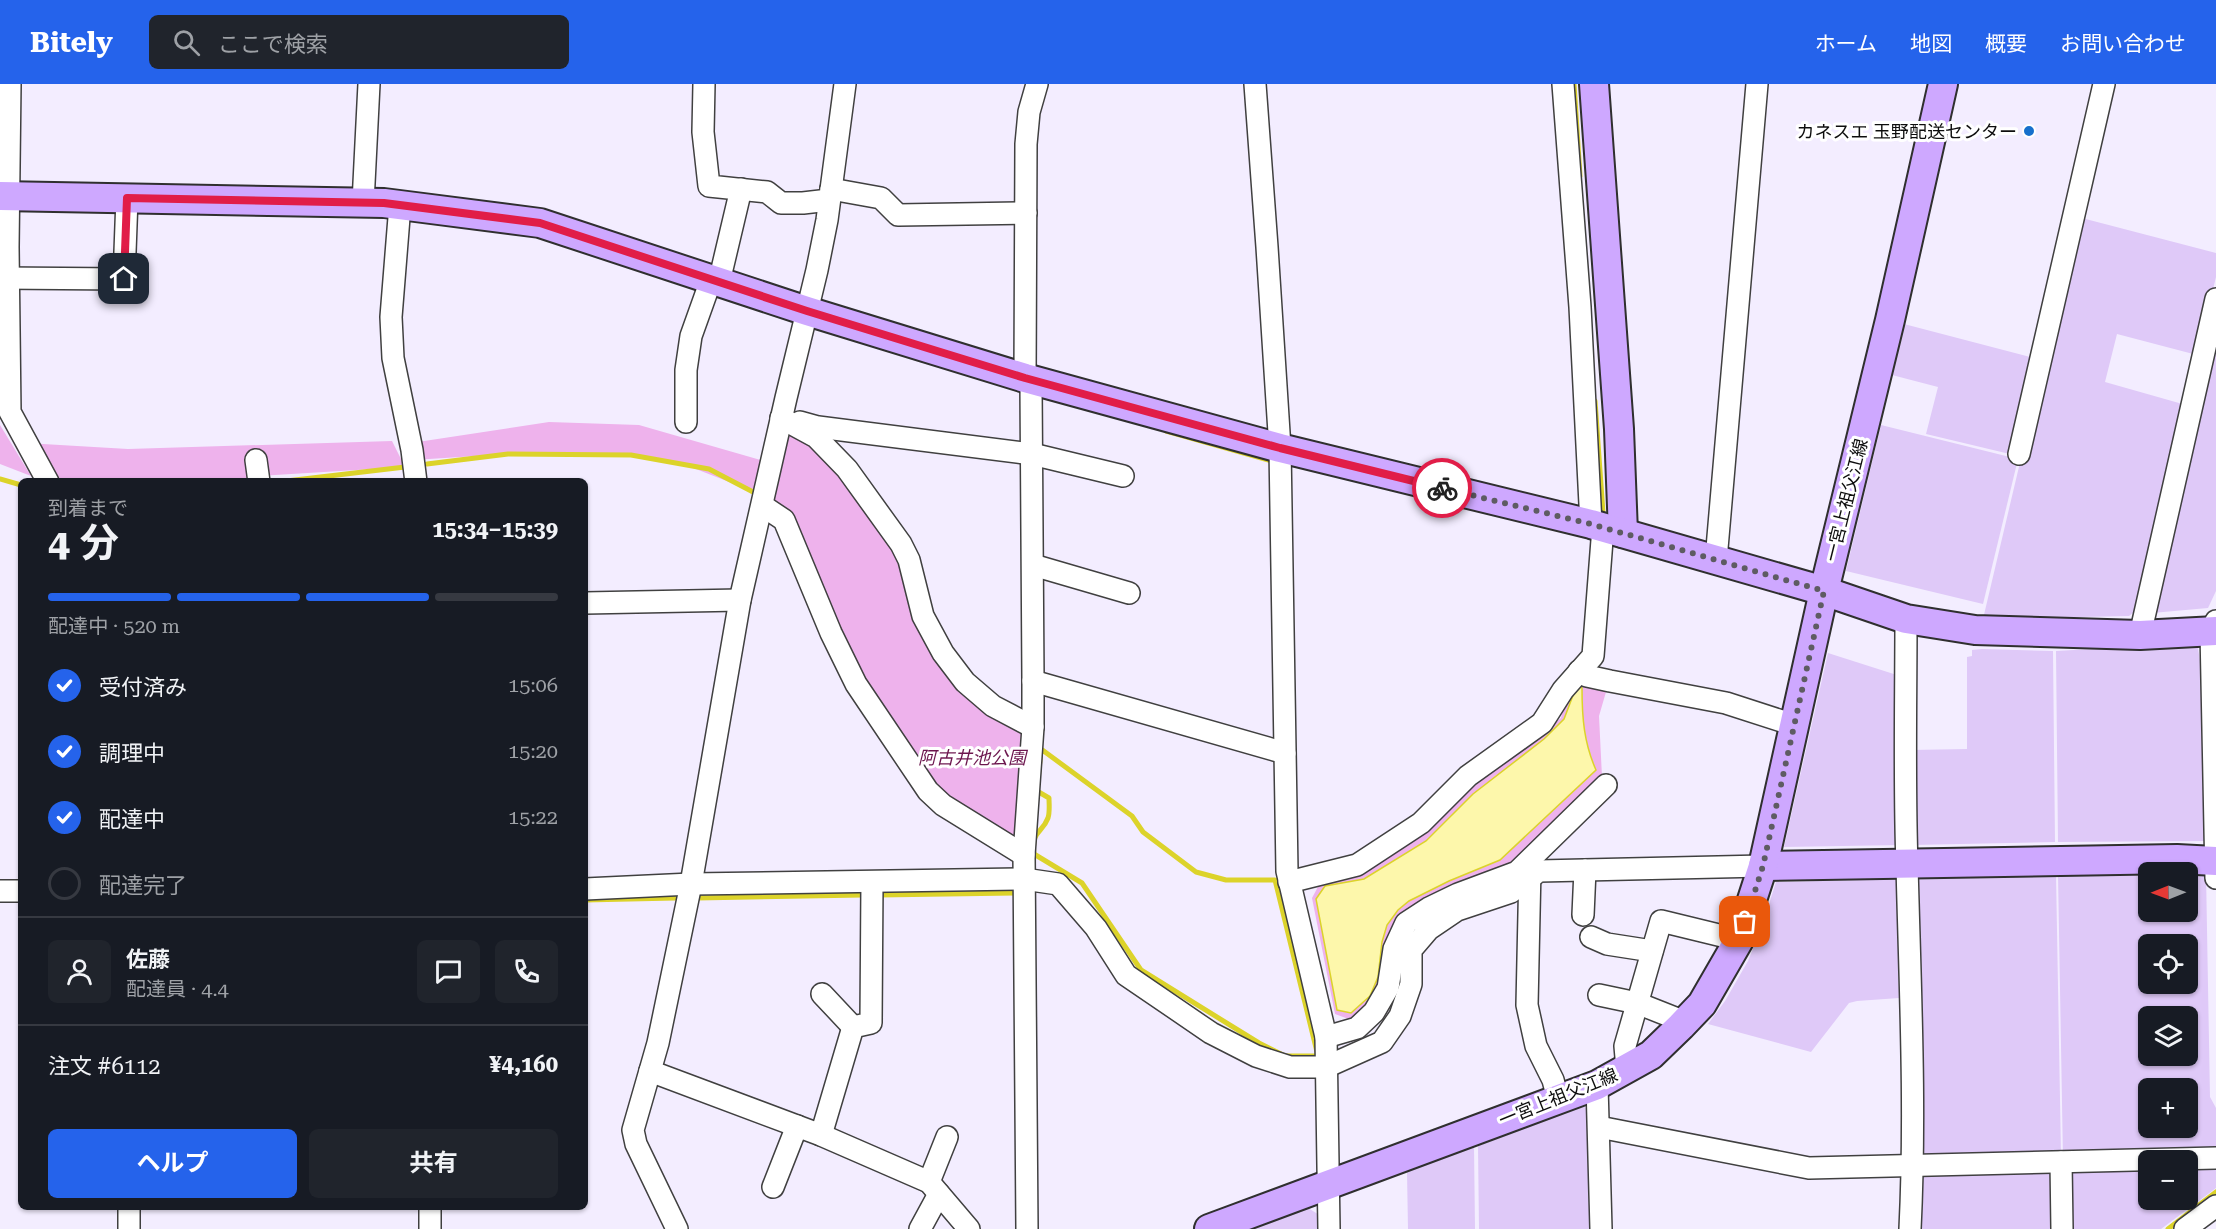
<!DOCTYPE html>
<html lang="ja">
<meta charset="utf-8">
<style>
body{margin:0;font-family:"Roboto Serif","Noto Sans JP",serif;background:#20242c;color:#f1f3f6;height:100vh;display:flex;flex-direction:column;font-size:22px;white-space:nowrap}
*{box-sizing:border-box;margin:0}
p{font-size:20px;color:#9ea1a6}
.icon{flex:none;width:33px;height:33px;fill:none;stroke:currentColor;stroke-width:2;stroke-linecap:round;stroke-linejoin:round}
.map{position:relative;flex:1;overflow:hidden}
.sheet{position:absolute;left:18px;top:394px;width:570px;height:732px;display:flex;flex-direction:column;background:#171b24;border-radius:9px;box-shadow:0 2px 4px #0004}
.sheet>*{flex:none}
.needle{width:39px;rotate:269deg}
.tools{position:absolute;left:2138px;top:778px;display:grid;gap:12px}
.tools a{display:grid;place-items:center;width:60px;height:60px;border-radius:9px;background:#171b24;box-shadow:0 2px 4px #0004;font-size:30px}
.pin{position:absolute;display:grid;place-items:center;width:51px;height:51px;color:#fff;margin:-26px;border-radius:12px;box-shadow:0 3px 9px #0006}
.courier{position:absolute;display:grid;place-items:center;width:60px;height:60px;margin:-30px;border:4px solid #e11d48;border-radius:50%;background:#fff;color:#222;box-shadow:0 2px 8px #0007}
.overview em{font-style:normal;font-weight:700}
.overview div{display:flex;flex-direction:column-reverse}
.overview{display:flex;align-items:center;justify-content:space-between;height:102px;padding:0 30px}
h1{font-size:39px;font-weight:700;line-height:45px}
.bar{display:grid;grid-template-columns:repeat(4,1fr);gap:9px 6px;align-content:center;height:72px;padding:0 30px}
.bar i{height:8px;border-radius:4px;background:#363941}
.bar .active{background:#2563eb}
.bar p{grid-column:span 4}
.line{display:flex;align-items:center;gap:15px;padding:0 30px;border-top:2px solid #363941}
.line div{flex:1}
.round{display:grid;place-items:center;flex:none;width:63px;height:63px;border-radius:9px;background:#20242c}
ol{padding:0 30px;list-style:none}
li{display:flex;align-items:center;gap:18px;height:66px}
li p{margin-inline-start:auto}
li .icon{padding:6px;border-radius:50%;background:#2563eb;color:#fff;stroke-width:4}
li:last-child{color:#9ea1a6}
li i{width:33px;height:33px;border:3px solid #363941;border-radius:50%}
.cta{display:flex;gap:12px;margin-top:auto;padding:12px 30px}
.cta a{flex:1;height:69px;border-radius:9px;background:#2563eb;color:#fff;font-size:24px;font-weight:700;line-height:69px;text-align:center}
.cta a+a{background:#20242c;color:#f1f3f6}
header{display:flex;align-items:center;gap:36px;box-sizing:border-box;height:84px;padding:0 30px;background:#2563eb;color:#fff}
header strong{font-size:28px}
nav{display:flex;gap:33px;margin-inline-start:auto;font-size:21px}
.search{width:420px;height:54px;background:#20242c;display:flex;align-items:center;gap:15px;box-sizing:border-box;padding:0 21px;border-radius:9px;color:#9ea1a6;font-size:22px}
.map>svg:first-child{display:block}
</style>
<header>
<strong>Bitely</strong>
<div class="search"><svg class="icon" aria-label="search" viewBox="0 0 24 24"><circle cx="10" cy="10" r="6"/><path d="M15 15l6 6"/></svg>ここで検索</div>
<nav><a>ホーム</a><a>地図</a><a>概要</a><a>お問い合わせ</a></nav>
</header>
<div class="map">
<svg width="2216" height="1145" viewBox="0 0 2216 1145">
<rect width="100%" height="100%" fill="#f3edff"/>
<!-- farmland -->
<g fill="#dfc9f8" fill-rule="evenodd">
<polygon points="2078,133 2216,169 2216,193 2197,271 2117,250 2105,298 2186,321 2140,523 2129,532 1983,535"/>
<polygon points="2216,235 2216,507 2208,524 2152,529"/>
<polygon points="1904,240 2038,275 2014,371 1926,350 1938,303 1892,291"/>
<polygon points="1881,341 2018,375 1983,520 1846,487"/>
<polygon points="2197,559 2201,582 2204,582 2205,757 2058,758 2056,567"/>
<polygon points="1982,565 2053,567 2055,758 1912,761 1911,666 1967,665 1967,573 1972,572 1972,566"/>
<polygon points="1828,569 1900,592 1901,761 1784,763"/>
<path d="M 2148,789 L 2148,828 L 2187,828 L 2187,789 L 2206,789 L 2210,1013 L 2216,1024 L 2216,1067 L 2063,1075 L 2058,790 ZM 2148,861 L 2187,861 L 2187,900 L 2148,900 ZM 2148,933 L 2187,933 L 2187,972 L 2148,972 ZM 2148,1005 L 2187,1005 L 2187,1044 L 2148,1044 Z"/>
<polygon points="2056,790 2061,1072 1926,1072 1920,1065 1913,794"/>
<polygon points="1897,795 1899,914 1857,917 1849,919 1811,968 1708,940 1725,917 1748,877 1761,845 1776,798"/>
<polygon points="1583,1022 1591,1028 1595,1145 1479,1145 1478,1062"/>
<polygon points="1474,1063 1475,1145 1408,1145 1407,1088"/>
<polygon points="2216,1080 2216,1104 2161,1145 2069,1145 2068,1083 2148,1083 2148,1116 2187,1116 2187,1082"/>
<polygon points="1926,1088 2058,1088 2058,1145 1919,1145 1921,1095"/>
<polygon points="1308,1124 1321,1132 1321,1145 1253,1145"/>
</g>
<!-- green -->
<g fill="#eeb2ec">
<polygon points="781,334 876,423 943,570 1033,643 1024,771 943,721 880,635 765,412 683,380 631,371 508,370 413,376 411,359 549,338 639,341 771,379"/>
<polygon points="0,341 31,392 0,380"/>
<polygon points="392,357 405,383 259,392 226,397 48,397 26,359 128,365"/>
<polygon points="1577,598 1608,601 1599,632 1602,693 1513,784 1454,803 1354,937 1335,930 1312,814 1320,799 1423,750 1472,704 1561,634 1568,607"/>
</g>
<!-- water -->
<path fill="#fdf7ab" stroke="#dcd32a" stroke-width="1.5" d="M 1577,601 L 1582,604 C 1582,634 1584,659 1596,686 L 1500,776 L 1449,797 L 1409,817 L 1398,826 L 1387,841 L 1382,858 L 1378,893 L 1370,912 L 1351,929 L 1337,926 L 1316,815 L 1325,802 L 1364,795 L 1426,757 L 1473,710 L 1544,655 L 1564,635 Z"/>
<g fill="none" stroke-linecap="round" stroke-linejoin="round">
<!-- stream -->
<g stroke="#dcd32a" stroke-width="5">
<polyline points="1574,0 1580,92"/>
<polyline points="1595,317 1603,429"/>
<polyline points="1166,347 1272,377"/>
<polyline points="427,380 508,370 631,371 709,385 755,409"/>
<polyline points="0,395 21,401"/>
<polyline points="278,398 405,383"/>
<path d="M 1041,665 L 1132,732 L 1143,748 L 1196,788 L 1226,796 L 1275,796 L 1318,972 L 1285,972 L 1259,959 L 1141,886 L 1082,799 L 1034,770 C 1031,746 1042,750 1048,734 C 1050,728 1049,720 1049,714 L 1037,707 Z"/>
<polyline points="879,811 1015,809"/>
<polyline points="697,814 863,811"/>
<polyline points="585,816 675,814"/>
<polyline points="2168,1145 2216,1108"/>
</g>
<defs>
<g id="street">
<polyline points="10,0 8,163 10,328 48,398"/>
<polyline points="704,0 703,48 709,102 767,108 781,119 803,119 829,116"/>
<polyline points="1255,0 1267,163 1280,364 1287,787 1326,953 1329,1145"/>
<polyline points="1563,0 1580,223 1591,440"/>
<polyline points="831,105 881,114 898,131 1026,129"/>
<polyline points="363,119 369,0"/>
<polyline points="400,121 391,233 393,274 412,366 416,398"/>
<polyline points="0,194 124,195 127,114"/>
<polyline points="719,198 741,105"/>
<polyline points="781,334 816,353 847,385 901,460 909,476 923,532 943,569 965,598 993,622 1033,643"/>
<polyline points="686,338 686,286 691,252 711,196"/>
<polyline points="800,338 818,343 1032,370 1123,392"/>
<polyline points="2019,370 2104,0"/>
<polyline points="256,376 259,398"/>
<polyline points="763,422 784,436 831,549 856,600 928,707 943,721 1024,771"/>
<polyline points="1716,476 1757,0"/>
<polyline points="1033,481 1129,509"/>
<polyline points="585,519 740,516"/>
<path d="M 1906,535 C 1906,617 1904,699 1907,781 C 1910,902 1916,1024 1910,1145"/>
<polyline points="2216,537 2211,547 2216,794"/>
<polyline points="2140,551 2216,215"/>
<polyline points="1579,587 1587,592 1610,597 1726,619 1794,641"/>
<polyline points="1033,597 1285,669"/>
<polyline points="1530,784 1527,921 1536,962 1553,996 1558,1015"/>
<polyline points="1289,798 1357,781 1421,739 1468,692 1542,639 1563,606 1593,572 1603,443"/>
<polyline points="585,805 691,800 1024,795 1058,800 1096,844 1126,891 1211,949 1256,972 1290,983 1326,983 1382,958 1400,932 1411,900 1411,866 1429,845 1457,826 1511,808 1539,787 1763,782"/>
<polyline points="0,807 21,807"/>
<polyline points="1583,831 1585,786"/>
<polyline points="1591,853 1607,860 1652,867"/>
<polyline points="822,910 853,943"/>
<polyline points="1599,911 1637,919 1685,938"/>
<polyline points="1326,953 1357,944 1374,928 1388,904 1394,865 1406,839 1429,824 1458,810 1517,788 1606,701"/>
<polyline points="1627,985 1625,962 1661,837 1739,856"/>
<polyline points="650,987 821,1051 929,1098 969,1145"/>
<polyline points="1597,1001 1601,1145"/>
<polyline points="1599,1043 1809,1084 2216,1074"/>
<polyline points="821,1051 853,943 871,939 872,798"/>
<polyline points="2061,1078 2062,1145"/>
<polyline points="929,1098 947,1053"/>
<polyline points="773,1103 797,1042"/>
<polyline points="129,1124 129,1145"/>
<polyline points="430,1124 430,1145"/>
<polyline points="677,1145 636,1060 633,1046 658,959 691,800 740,516 786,314 817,186 827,136 845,0"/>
<polyline points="920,1145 939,1110"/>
<polyline points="1027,1145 1024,771 1033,643 1033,597 1031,301 1025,294 1026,60 1029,28 1037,0"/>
<polyline points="2185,1145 2216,1122"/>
</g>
<g id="secondary">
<polyline points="1594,0 1619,345 1623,449"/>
<polyline points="0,112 384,119 540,139 807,227 1025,294 1280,364 1591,440 1824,507 1906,535 1975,546 2140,551 2216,547"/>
<polyline points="1763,782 2177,775 2216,777"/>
<polyline points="1209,1145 1597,1001 1651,971 1681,942 1702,920 1739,856 1763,782 1824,507 1890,236 1943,0"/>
</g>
</defs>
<!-- street casing -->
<use href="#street" stroke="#404040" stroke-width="24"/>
<!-- secondary casing -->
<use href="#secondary" stroke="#2f2f2f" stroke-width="32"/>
<!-- street -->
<use href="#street" stroke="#fff" stroke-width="21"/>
<!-- secondary -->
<use href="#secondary" stroke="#cea8ff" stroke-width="28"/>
</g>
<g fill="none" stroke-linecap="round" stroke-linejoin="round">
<!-- done -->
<polyline stroke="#5e5b62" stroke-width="6" stroke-dasharray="0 10.8" points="1442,404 1591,440 1824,507 1763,782 1745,838"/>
<!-- route -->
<polyline stroke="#e11d48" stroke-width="8" points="124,195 127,114 384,119 540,139 807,227 1025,294 1280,364 1442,404"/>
</g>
<!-- markers -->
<circle fill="#1670cc" stroke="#fff" stroke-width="2" cx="2029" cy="47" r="6"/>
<g text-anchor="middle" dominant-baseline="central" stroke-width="6" stroke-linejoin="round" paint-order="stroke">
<!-- poi labels -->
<g font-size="18" fill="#0d0d0d" stroke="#fff" text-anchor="end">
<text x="2017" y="47">カネスエ 玉野配送センター</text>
</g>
<!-- street labels -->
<g font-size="18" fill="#0d0d0d" stroke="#fff">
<text transform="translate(1846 416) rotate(-76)">一宮上祖父江線</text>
<text transform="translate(1558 1013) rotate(-22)">一宮上祖父江線</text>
</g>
<!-- park labels -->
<g font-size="18" font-style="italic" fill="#6c164e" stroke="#fff">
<text x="972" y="673">阿古井池公園</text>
</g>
</g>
</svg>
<div class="tools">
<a><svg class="needle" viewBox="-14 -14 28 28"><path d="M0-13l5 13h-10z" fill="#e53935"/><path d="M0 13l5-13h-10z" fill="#9ea1a6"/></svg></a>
<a><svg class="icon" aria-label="locate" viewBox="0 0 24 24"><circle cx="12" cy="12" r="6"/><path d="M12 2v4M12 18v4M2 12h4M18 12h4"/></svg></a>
<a><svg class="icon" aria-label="layers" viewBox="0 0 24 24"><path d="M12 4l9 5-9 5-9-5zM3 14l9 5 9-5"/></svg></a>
<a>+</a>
<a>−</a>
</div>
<div class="pin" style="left:1745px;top:838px;background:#ea580c"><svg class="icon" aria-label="bag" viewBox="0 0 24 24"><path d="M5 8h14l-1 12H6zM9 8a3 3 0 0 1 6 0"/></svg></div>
<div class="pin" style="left:124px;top:195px;background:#1f2937"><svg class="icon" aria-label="home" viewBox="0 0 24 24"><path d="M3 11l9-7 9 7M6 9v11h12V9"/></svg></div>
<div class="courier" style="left:1442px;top:404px"><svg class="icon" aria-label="bike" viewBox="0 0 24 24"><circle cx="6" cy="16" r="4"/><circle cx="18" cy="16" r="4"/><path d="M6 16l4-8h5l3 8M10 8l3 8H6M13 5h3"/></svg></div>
<section class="sheet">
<div class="overview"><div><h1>4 分</h1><p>到着まで</p></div><em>15:34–15:39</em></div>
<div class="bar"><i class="active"></i><i class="active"></i><i class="active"></i><i></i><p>配達中 · 520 m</p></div>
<ol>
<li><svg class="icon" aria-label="check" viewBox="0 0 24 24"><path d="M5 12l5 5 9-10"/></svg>受付済み<p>15:06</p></li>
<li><svg class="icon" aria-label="check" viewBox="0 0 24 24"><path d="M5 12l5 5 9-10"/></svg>調理中<p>15:20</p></li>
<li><svg class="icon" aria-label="check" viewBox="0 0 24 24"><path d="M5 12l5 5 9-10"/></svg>配達中<p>15:22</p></li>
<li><i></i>配達完了</li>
</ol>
<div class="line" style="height:108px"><a class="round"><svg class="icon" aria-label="person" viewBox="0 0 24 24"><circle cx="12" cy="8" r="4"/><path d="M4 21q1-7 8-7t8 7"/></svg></a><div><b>佐藤</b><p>配達員 · 4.4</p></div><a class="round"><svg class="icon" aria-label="chat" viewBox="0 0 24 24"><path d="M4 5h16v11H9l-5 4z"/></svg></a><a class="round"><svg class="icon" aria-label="phone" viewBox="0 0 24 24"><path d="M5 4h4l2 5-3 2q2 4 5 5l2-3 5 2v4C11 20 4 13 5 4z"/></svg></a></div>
<div class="line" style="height:78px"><div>注文 #6112</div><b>¥4,160</b></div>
<div class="cta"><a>ヘルプ</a><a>共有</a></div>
</section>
</div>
